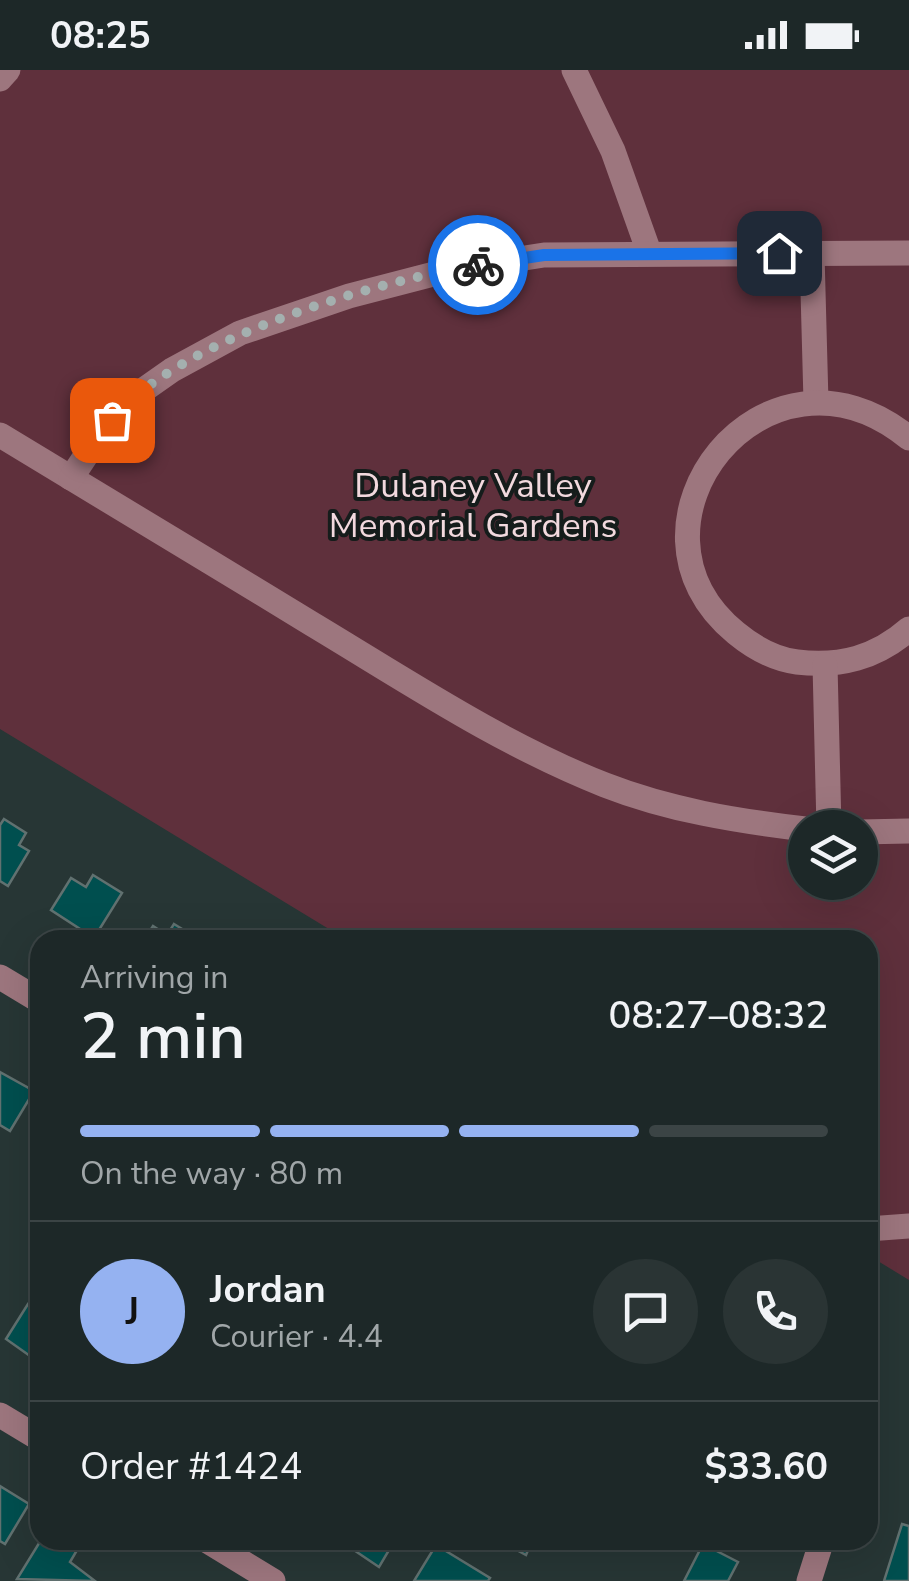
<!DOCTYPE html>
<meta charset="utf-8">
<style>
body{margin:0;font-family:"Nunito Sans",sans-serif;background:#2a3434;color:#f1f3f6;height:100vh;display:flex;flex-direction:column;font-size:38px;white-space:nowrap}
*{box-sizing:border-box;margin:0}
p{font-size:32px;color:#a0a6a8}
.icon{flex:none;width:55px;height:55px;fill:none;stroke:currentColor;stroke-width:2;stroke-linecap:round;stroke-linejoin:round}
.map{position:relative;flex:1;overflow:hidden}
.details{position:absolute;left:30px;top:860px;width:848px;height:620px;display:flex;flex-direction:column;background:#1d2828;border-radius:30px;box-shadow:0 10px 40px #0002,0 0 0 2px #3b4445}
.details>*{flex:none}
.tools{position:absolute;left:788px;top:740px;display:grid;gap:20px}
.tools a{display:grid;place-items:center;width:90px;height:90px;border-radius:50%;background:#1d2828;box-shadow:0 10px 40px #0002,0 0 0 2px #3b4445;font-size:50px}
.pin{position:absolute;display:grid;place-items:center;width:85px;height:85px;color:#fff;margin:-42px;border-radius:20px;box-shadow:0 5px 15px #0006}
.courier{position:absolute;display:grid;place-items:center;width:100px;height:100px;margin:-50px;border:8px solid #1a73e8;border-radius:50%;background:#fff;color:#222;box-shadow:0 2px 12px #0007}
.overview em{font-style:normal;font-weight:600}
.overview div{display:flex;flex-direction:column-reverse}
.overview{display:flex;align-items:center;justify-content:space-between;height:170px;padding:0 50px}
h1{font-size:65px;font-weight:600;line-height:75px}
.bar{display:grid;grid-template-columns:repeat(4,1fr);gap:15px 10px;align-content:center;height:120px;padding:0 50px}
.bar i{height:12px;border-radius:8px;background:#3b4445}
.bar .on{background:#95b2f1}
.bar p{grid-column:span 4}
.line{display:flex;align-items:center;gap:25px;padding:0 50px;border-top:2px solid #3b4445}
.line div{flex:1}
.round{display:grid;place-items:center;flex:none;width:105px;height:105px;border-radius:52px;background:#2a3434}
.status{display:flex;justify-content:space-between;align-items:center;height:70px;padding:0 50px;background:#1d2828;direction:ltr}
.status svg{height:28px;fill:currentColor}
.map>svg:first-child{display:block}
</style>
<div class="status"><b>08:25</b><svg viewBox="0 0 49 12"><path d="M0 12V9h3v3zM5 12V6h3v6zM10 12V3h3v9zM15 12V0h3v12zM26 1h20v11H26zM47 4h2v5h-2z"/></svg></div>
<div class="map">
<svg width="909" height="1511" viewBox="0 0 909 1511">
<rect width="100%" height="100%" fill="#273635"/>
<!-- green -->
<path fill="#5f303c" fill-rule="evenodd" d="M 0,0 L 909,0 L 909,1210 L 868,1185 L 868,870 L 347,870 L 0,659 ZM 805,758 L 860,758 L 860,812 L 805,812 Z"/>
<!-- building -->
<g fill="#004f4f" stroke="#617170" stroke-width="2.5">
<polygon points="4,749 26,763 19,775 29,781 8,816 0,811 0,755"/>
<polygon points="93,805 122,823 94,868 51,840 71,808 86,817"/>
<polygon points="174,854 195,867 193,870 144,870 153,856 167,865"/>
<polygon points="0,1002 34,1021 10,1061 0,1055"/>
<polygon points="28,1234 40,1241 40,1293 6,1269"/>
<polygon points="0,1416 29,1434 5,1474 0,1471"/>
<polygon points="902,1454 909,1456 909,1511 884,1511"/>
<polygon points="41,1470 83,1470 70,1492 95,1511 17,1509"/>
<polygon points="339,1470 395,1470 379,1497"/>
<polygon points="517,1470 532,1471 526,1485 513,1478"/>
<polygon points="703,1474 738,1492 728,1511 684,1511"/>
<polygon points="436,1475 490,1508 488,1511 414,1511"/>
</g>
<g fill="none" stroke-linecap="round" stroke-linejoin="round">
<!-- minor -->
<g stroke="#9d767e" stroke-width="25">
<polyline points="574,0 613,81 649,182"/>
<polyline points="0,9 8,0"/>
<polyline points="812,184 816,332"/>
<path d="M 0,365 C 104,427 208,491 312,554 C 407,611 501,674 605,715 C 669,740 737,751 805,759"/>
<path d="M 909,368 C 765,251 605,456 736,563 C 753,577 774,589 797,592 C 840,597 876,588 909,559"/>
<polyline points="71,408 99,366 125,333 172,300 240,263 349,226 453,199 544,185 909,183"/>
<polyline points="825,595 829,758"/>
<polyline points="860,762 909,761"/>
<polyline points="0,907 40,931"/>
<polyline points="868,1159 909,1156"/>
<polyline points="0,1345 40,1369"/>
<polyline points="206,1470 273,1511"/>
<polyline points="809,1511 822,1470"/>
</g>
</g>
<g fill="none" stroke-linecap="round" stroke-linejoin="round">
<!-- done -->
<path stroke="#a4b0af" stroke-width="10" stroke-dasharray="0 18" d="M 112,350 C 178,269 376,211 478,195"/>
<!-- route -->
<polyline stroke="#1a73e8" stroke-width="12" points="478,195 544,185 779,183"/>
</g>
<g text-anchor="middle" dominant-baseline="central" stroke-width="8" stroke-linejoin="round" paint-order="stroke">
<!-- park labels -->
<g font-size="35" fill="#f2d9de" stroke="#151c1b">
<text x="473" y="415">Dulaney Valley<tspan x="473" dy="40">Memorial Gardens</tspan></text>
</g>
</g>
</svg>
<div class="tools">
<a><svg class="icon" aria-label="layers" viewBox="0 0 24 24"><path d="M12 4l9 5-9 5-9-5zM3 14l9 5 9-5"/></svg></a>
</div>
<div class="pin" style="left:112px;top:350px;background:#ea580c"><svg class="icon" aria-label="bag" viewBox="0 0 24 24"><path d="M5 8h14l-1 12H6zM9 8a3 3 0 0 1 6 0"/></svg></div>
<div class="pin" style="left:779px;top:183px;background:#1f2937"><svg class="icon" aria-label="home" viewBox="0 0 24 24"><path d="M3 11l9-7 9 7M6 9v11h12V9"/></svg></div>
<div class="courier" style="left:478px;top:195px"><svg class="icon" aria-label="bike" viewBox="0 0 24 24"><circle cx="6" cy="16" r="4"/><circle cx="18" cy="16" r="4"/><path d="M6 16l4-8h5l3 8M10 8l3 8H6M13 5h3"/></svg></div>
<section class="details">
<div class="overview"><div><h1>2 min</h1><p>Arriving in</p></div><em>08:27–08:32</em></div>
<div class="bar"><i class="on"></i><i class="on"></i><i class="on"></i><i></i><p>On the way · 80 m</p></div>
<div class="line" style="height:180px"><b class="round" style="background:#95b2f1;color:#111">J</b><div><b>Jordan</b><p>Courier · 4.4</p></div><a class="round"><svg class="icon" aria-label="chat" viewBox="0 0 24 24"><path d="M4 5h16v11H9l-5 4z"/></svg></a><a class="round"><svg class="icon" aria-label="phone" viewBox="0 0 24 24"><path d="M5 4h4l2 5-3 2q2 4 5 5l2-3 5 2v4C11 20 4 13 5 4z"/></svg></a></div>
<div class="line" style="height:130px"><div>Order #1424</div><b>$33.60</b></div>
</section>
</div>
